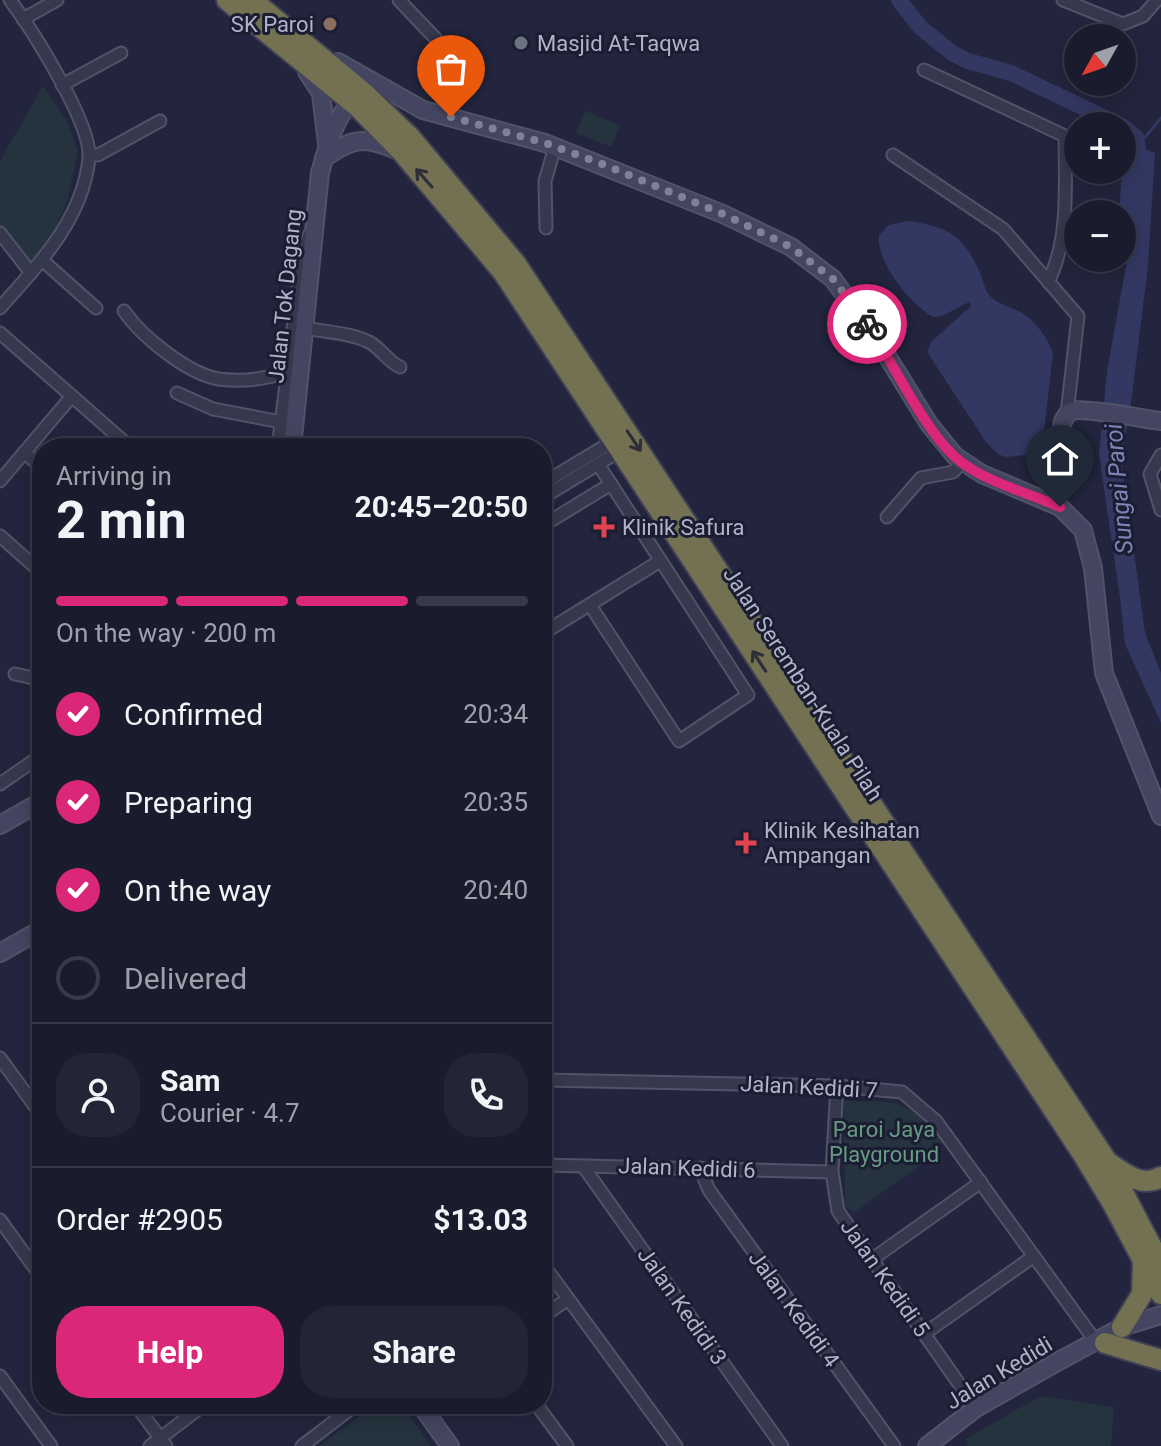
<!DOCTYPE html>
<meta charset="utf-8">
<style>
body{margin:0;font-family:Roboto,sans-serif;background:#232536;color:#f1f3f6;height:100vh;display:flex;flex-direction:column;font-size:30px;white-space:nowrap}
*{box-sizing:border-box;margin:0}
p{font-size:26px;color:#9fa1aa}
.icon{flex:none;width:44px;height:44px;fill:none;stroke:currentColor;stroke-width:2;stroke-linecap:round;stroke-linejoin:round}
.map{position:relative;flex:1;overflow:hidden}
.side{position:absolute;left:32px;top:438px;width:520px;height:976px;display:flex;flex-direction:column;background:#1a1c2e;border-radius:32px;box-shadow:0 4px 20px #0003,0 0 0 2px #383a4a}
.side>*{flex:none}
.needle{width:52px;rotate:230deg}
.tools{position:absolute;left:1064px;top:24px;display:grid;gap:16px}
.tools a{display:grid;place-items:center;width:72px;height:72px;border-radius:50%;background:#1a1c2e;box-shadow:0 4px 20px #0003,0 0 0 2px #383a4a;font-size:40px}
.pin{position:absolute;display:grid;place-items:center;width:68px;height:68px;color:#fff;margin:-82px -34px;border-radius:50% 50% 50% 0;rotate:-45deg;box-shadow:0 0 8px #0007}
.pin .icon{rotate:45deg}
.courier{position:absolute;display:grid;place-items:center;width:80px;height:80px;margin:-40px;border:6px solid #db2777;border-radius:50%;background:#fff;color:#222;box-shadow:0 2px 10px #0007}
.overview em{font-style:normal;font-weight:700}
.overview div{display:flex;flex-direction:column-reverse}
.overview{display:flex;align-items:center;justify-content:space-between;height:136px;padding:0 24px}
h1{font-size:52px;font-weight:700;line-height:60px}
.bar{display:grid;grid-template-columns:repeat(4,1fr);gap:12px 8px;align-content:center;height:96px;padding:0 24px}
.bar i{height:10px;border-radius:6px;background:#383a4a}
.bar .selected{background:#db2777}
.bar p{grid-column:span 4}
.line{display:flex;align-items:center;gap:20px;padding:0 24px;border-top:2px solid #383a4a}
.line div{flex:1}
.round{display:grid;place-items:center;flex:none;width:84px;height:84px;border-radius:32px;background:#232536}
ol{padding:0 24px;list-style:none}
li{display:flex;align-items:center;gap:24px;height:88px}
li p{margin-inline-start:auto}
li .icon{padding:8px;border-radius:50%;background:#db2777;color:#fff;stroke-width:4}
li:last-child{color:#9fa1aa}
li i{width:44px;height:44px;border:4px solid #383a4a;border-radius:50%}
.button{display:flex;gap:16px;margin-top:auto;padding:16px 24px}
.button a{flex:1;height:92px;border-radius:32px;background:#db2777;color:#fff;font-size:32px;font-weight:700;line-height:92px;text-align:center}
.button a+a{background:#232536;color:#f1f3f6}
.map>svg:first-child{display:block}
</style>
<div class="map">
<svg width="1161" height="1446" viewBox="0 0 1161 1446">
<rect width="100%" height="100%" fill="#22253d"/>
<!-- green -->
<g fill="#24333e">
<polygon points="43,86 68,123 78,151 67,202 51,238 29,264 0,225 0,161"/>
<polygon points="585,111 620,125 611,147 576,133"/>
<path d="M 844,1101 C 898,1102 906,1097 944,1140 L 928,1160 L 854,1212 L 845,1207 Z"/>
<polygon points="1040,1396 1114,1407 1111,1446 968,1446 966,1439"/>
<polygon points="377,1404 401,1404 431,1446 319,1446"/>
</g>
<!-- water -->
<g fill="#333863">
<polygon points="1138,146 1155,153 1148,265 1130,411 1121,458 1145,633 1161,673 1161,723 1125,644 1120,598 1099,454 1107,371 1129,250 1122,233 1122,214 1119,214 1123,155"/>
<path d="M 909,221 C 949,227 964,236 980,273 C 983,280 985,291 990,296 C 998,304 1008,306 1018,311 C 1034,318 1047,337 1053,353 L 1044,430 L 1039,446 L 1025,455 L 1005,457 L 998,454 L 986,442 L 927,352 L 931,342 L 971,306 L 969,302 L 942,316 L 933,317 C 910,304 876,262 879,235 L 889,225 Z"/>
</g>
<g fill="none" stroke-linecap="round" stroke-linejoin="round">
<!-- stream -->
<polyline stroke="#333863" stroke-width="3" points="1138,146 1161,118"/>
<!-- river -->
<g stroke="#333863" stroke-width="16">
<polyline points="899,0 920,27 952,53 968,61 1011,73 1122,126"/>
<polyline points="1122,126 1136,137 1140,165"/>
</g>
<defs>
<g id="street">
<polyline points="399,0 435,38 440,47 452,107 451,117"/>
<polyline points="1063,0 1123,24 1143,16 1157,0"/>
<polyline points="23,19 57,0"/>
<path d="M 924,70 L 1065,136 C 1065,183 1070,239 1048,282"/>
<polyline points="62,85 121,53"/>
<polyline points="89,155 98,155 160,121"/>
<polyline points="893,155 1003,229 1078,316 1067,414"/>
<polyline points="546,228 545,181 555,147"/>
<polyline points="0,233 31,273"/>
<polyline points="42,260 96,308"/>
<path d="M 0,308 C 39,264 83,219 89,158 C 92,124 31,28 10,0"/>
<path d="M 124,311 C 142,337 188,374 219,379 C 242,382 266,379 287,372"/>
<path d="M 305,328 C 325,332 352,333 369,342 C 382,349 387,361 400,367"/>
<polyline points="0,333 131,448"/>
<polyline points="177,393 213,409 281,422"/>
<polyline points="278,448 302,258 309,235"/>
<polyline points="24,452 42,468"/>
<polyline points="1161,455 1150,474 1161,510"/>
<polyline points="0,481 72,396"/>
<polyline points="542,484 615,440"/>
<polyline points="542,498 621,450"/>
<polyline points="887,517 921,478 953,472 962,462"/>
<polyline points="542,526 611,484"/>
<polyline points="0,536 42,573"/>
<polyline points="590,605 679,741 748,695 598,464"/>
<polyline points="542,634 660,561"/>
<polyline points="15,674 33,678 42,688"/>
<polyline points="0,784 42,755"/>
<polyline points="0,1058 42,1116"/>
<polyline points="542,1080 837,1086 902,1092 936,1121 1096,1342"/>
<polyline points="837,1086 832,1172 838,1211 976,1408"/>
<polyline points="542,1165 832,1172"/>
<polyline points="583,1166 782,1446"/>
<polyline points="700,1168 709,1190 894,1446"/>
<polyline points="0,1220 42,1278"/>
<polyline points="871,1260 981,1182"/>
<polyline points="542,1263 676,1446"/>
<polyline points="542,1317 568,1299"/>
<polyline points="924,1334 1034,1256"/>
<polyline points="0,1376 51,1446"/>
<polyline points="135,1404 166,1446"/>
<polyline points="536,1404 567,1446"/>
<polyline points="150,1446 205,1404"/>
<polyline points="302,1446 357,1404"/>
</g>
<g id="secondary">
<polyline points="338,62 423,110 545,143 723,214 791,247 833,279 879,343 929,424 955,456 982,474 1060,507 1083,530 1093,568 1104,673 1161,816"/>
<polyline points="307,72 321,93 327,144"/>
<path d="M 324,158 C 353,138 364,136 396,150"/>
<path d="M 292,448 L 320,173 C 328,146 334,113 359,96"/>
<path d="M 1049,502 L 1063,421 C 1066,416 1067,413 1072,411 C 1083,407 1144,419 1161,421"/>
<polyline points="0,825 42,801"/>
<polyline points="0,953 42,929"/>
<polyline points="420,1404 450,1446"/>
<polyline points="927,1446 976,1408 1059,1361 1122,1327 1161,1315"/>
</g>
<g id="highway">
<polyline points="227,0 358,107 402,152 503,272 1084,1156 1113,1204 1161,1294"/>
<polyline points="252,0 364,93 410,137 516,264 1106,1160 1160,1263"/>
<path d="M 1109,1163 C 1125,1174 1142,1188 1161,1177"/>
<polyline points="1122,1327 1142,1294 1143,1260"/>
<polyline points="1105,1343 1161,1360"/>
</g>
</defs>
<!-- street casing -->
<use href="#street" stroke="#515368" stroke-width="15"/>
<!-- secondary casing -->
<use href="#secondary" stroke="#515368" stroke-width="20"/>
<!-- highway casing -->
<use href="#highway" stroke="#3e4055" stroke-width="24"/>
<!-- street -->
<use href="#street" stroke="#36384d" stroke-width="11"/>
<!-- secondary -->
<use href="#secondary" stroke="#444560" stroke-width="16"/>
<!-- highway -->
<use href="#highway" stroke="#737152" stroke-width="20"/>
</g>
<!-- one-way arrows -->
<defs><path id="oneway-shaft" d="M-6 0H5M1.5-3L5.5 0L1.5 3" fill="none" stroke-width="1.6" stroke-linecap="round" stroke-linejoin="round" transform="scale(2)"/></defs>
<g stroke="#2d2e38">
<use href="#oneway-shaft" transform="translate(424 178) rotate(-131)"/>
<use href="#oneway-shaft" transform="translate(634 441) rotate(56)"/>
<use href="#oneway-shaft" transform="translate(759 661) rotate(-123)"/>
</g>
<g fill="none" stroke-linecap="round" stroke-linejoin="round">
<!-- done -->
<polyline stroke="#7f8197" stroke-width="8" stroke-dasharray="0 14.4" points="451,117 545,143 600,163 723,214 791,247 833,279 867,324"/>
<!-- route -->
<path stroke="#db2777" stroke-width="10" d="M 867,324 C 893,362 923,428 955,457 C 983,482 1027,492 1060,507"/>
</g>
<!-- markers -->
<circle fill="#8d6e63" stroke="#1b1d32" stroke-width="3" cx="330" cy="24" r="8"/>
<circle fill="#6b7280" stroke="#1b1d32" stroke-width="3" cx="521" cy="43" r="8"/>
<g fill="#e0444e" stroke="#1b1d32" stroke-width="3">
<path d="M600 515h8v8h8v8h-8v8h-8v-8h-8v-8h8z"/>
<path d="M742 831h8v8h8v8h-8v8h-8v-8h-8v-8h8z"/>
</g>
<g text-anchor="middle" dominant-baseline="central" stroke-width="6" stroke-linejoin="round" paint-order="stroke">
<!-- poi labels -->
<g font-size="22" fill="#b1b3c8" stroke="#1b1d32" text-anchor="start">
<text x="314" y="24" text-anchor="end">SK Paroi</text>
<text x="537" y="43">Masjid At-Taqwa</text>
<text x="622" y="527">Klinik Safura</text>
<text x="764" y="830">Klinik Kesihatan<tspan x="764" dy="25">Ampangan</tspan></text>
</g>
<!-- street labels -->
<g font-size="22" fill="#b1b3c8" stroke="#1b1d32">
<text transform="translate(285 296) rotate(-84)">Jalan Tok Dagang</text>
<text transform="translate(803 684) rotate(57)">Jalan Seremban-Kuala Pilah</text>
<text transform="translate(809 1087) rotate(3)">Jalan Kedidi 7</text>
<text transform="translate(687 1168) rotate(2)">Jalan Kedidi 6</text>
<text transform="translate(885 1278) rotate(55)">Jalan Kedidi 5</text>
<text transform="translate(682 1306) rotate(55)">Jalan Kedidi 3</text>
<text transform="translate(794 1309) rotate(54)">Jalan Kedidi 4</text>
<text transform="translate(999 1373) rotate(-31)">Jalan Kedidi</text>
</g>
<!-- park labels -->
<g font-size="22" fill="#679a83" stroke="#1b1d32">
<text x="884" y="1129">Paroi Jaya<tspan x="884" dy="25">Playground</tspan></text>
</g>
<!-- water labels -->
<g font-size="24" font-style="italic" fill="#8085b6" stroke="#1b1d32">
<text transform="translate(1119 489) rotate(-95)">Sungai Paroi</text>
</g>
</g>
</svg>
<div class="tools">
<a><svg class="needle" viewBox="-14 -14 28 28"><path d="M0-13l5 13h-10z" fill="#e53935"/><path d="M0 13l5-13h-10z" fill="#9fa1aa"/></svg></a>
<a>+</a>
<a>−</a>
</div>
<div class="pin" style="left:451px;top:117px;background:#ea580c"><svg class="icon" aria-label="bag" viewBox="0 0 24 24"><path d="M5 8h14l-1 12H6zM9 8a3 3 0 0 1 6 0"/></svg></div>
<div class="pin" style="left:1060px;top:507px;background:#1f2937"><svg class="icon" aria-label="home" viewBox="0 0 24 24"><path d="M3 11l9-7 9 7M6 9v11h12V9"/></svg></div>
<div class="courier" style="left:867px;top:324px"><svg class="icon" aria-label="bike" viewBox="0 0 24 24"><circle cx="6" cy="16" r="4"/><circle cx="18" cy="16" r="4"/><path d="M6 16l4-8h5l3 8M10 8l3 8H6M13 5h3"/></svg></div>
<section class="side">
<div class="overview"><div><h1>2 min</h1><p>Arriving in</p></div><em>20:45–20:50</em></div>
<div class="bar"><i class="selected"></i><i class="selected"></i><i class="selected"></i><i></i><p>On the way · 200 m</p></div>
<ol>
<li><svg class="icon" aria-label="check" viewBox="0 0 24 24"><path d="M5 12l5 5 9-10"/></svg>Confirmed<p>20:34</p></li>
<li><svg class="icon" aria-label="check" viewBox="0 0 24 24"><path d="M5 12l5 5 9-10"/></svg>Preparing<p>20:35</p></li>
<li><svg class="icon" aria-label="check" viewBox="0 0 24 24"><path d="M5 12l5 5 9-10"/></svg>On the way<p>20:40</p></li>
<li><i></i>Delivered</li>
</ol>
<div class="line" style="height:144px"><a class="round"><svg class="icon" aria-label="person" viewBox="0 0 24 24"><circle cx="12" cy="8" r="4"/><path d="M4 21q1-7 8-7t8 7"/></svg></a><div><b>Sam</b><p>Courier · 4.7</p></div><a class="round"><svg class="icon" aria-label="phone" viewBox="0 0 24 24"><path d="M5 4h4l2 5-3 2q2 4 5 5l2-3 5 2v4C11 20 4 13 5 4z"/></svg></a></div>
<div class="line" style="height:104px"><div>Order #2905</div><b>$13.03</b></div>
<div class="button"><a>Help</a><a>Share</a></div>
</section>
</div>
